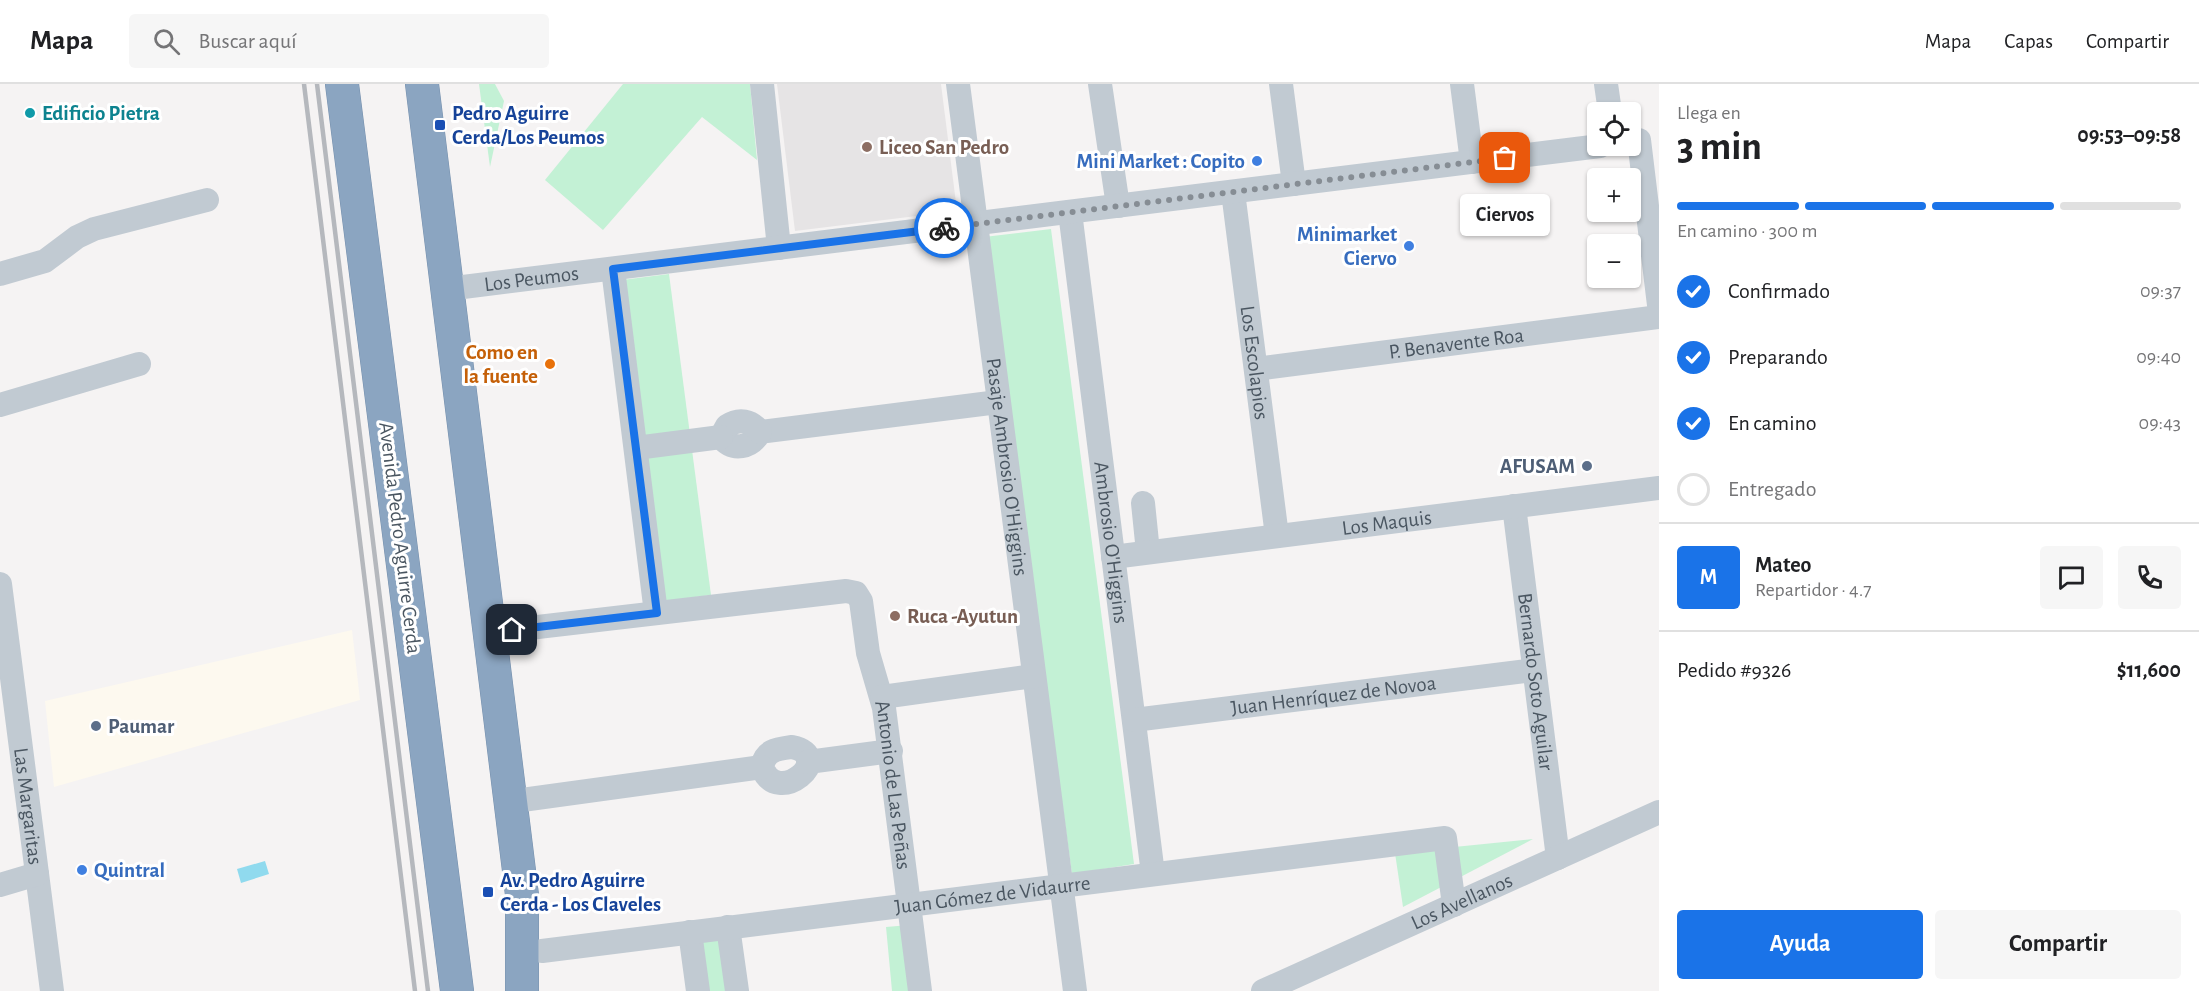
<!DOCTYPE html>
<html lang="es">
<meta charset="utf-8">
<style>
body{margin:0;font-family:"Alegreya Sans",sans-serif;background:#f6f6f6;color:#202124;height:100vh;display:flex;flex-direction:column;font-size:22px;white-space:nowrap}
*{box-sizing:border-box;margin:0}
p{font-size:20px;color:#757577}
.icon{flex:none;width:33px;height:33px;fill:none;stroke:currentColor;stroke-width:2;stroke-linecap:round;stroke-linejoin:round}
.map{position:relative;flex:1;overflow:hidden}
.side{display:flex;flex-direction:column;background:#fff;width:540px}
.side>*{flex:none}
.controls{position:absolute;left:1587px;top:18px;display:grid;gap:12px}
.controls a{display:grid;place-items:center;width:54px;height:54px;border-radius:6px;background:#fff;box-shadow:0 2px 4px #0004;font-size:30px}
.pin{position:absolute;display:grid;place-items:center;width:51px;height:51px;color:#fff;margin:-26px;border-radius:12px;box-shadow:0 3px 9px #0006}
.courier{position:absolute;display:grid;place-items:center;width:60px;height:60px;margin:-30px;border:4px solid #1a73e8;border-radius:50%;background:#fff;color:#222;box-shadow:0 2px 8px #0007}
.bubble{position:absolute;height:42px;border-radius:6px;background:#fff;box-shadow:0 2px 4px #0004;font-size:20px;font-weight:700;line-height:42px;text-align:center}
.head em{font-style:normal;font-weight:700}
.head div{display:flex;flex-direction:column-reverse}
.head{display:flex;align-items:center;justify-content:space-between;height:102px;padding:0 18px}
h1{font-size:39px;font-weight:700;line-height:45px}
.bar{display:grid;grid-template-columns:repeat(4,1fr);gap:9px 6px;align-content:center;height:72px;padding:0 18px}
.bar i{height:8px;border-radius:4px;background:#e0e0e0}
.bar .on{background:#1a73e8}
.bar p{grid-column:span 4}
.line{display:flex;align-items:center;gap:15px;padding:0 18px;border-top:2px solid #e0e0e0}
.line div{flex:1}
.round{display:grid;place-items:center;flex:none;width:63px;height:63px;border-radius:6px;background:#f6f6f6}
ol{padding:0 18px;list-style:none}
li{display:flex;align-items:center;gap:18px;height:66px}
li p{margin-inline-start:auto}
li .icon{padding:6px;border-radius:50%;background:#1a73e8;color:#fff;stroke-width:4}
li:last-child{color:#757577}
li i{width:33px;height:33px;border:3px solid #e0e0e0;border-radius:50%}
.cta{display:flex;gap:12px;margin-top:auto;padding:12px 18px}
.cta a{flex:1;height:69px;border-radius:6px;background:#1a73e8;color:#fff;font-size:24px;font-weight:700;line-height:69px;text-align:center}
.cta a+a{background:#f6f6f6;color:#202124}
header{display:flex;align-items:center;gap:36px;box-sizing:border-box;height:84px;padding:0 30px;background:#fff;border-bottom:2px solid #e0e0e0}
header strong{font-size:28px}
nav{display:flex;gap:33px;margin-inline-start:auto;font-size:21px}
.search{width:420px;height:54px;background:#f6f6f6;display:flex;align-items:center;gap:15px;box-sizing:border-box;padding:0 21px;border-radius:6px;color:#757577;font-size:22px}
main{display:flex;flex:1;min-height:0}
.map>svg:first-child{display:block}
</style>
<header>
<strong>Mapa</strong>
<div class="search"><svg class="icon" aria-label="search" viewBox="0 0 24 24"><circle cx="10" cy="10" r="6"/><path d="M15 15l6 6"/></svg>Buscar aquí</div>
<nav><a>Mapa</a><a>Capas</a><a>Compartir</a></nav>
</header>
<main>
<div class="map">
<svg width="1659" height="907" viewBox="0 0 1659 907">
<rect width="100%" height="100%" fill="#f5f3f3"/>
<!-- commercial -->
<polygon fill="#fdf9ef" points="352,546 360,616 54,703 45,617"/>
<!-- education -->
<polygon fill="#e6e4e5" points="777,0 941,0 957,127 795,147"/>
<!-- green -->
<g fill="#c3f1d5">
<polygon points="479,0 495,0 504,17 490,83"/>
<polygon points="623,0 750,0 757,76 702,33 603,146 545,96"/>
<polygon points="1051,145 1134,780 1072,790 984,153"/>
<polygon points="669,190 711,511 664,517 622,196"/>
<polygon points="1533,755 1403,823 1395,769"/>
<polygon points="921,840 930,907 892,907 886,843"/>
<polygon points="723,855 729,907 707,907 700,856"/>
</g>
<!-- water -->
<polygon fill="#90daee" points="265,777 269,790 241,799 237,785"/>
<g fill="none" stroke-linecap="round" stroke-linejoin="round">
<defs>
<g id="highway">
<polyline points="342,0 457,907"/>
<polyline points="422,0 522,811 522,907"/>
</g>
</defs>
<!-- highway casing -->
<use href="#highway" stroke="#7690ad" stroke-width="34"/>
<!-- minor -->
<g stroke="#c1cad2" stroke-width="24">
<polyline points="762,0 779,164"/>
<path id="s1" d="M 958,0 L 1075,907"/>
<polyline points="1100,0 1118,122"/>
<polyline points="1281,0 1294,100"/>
<polyline points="1462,0 1472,78"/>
<polyline points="1606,0 1610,28"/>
<polyline points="1639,56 1659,221"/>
<path id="s2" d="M 1233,108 L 1277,452"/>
<path id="s3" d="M 1070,128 L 1153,790"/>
<polyline points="613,185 656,529"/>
<polyline points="0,190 45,177 77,153 94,145 207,116"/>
<path id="s4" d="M 463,203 L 1600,62"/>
<path id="s5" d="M 1256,285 L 1659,233"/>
<polyline points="0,321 139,280"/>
<path d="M 721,353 C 733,368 751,364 760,348 L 998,318"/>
<path d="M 721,353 L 727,342 C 739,334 751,336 760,348"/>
<polyline points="636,364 721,353"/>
<polyline points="1143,419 1148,468"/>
<path id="s6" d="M 1514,422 L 1558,774"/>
<path id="s7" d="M 1113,473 L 1659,404"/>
<path id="s8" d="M 0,500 L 52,907"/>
<path id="s9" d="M 512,546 L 846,507 L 856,509 L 861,517 L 868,569 L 884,624 L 920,907"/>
<polyline points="882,613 1034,592"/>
<path id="s10" d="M 1134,636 L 1534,586"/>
<path d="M 792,663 C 838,672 777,725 762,683 C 765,666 777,665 792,663 Z"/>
<polyline points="808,678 891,667"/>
<polyline points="522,716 762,683"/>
<polyline points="0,801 37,790"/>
<polyline points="728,843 737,907"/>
<polyline points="690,848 698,907"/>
<path id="s11" d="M 542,867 L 1445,754 L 1454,821"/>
<path id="s12" d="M 1263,907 L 1659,728"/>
</g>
<!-- highway -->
<use href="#highway" stroke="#8ba5c1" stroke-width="33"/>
<!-- rail -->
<g stroke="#b5b8bd" stroke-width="4.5">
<polyline points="304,0 415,907"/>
<polyline points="317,0 428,907"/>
</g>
</g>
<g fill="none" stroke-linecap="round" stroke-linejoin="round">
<!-- done -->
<polyline stroke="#868d94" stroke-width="6" stroke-dasharray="0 10.8" points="944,144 1505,74"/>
<!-- route -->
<polyline stroke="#1a73e8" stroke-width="8" points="512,546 657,529 613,185 944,144"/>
</g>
<!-- markers -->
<circle fill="#0f9aa8" stroke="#fff" stroke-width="2" cx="30" cy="29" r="6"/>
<g fill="#1a4fb4" stroke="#fff" stroke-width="2">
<rect x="434" y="35" width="12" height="12" rx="3"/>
<rect x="482" y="802" width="12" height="12" rx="3"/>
</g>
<g fill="#8d6e63" stroke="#fff" stroke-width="2">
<circle cx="867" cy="63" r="6"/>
<circle cx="895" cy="532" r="6"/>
</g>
<g fill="#3f7fe0" stroke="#fff" stroke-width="2">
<circle cx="1257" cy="77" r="6"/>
<circle cx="1409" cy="162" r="6"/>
<circle cx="82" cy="786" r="6"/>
</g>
<circle fill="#e8710a" stroke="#fff" stroke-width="2" cx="550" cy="280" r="6"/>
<g fill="#5c6f8a" stroke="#fff" stroke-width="2">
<circle cx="1587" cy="382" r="6"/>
<circle cx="96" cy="642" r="6"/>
</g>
<g text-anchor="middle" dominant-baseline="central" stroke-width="6" stroke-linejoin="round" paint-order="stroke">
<!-- culture labels -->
<g font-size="21" font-weight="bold" fill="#0d838f" stroke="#fff" text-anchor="start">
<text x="42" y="29">Edificio Pietra</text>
</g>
<!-- transit labels -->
<g font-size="21" font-weight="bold" fill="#164399" stroke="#fff" text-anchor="start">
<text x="452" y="29">Pedro Aguirre<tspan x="452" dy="24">Cerda/Los Peumos</tspan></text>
<text x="500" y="796">Av. Pedro Aguirre<tspan x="500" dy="24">Cerda - Los Claveles</tspan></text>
</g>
<!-- education labels -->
<g font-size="21" font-weight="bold" fill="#785e54" stroke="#fff" text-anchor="start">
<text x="879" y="63">Liceo San Pedro</text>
<text x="907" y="532">Ruca -Ayutun</text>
</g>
<!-- shop labels -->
<g font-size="21" font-weight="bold" fill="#366cbe" stroke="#fff" text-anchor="end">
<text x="1245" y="77">Mini Market : Copito</text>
<text x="1397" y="150">Minimarket<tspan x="1397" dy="24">Ciervo</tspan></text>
<text x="94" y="786" text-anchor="start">Quintral</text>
</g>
<!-- street labels -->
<g font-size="21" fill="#4a5661" stroke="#fff">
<text stroke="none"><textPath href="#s4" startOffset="69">Los Peumos</textPath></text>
<text stroke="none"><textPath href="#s5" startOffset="202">P. Benavente Roa</textPath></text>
<text stroke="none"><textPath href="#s2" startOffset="172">Los Escolapios</textPath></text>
<text stroke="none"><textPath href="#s1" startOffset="386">Pasaje Ambrosio O'Higgins</textPath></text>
<text stroke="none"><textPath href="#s7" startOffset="276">Los Maquis</textPath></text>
<text transform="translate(400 454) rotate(83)">Avenida Pedro Aguirre Cerda</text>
<text stroke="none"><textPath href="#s3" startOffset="333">Ambrosio O'Higgins</textPath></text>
<text stroke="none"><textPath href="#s6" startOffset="177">Bernardo Soto Aguilar</textPath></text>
<text stroke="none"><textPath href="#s10" startOffset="201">Juan Henríquez de Novoa</textPath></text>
<text stroke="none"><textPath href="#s9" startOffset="543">Antonio de Las Peñas</textPath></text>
<text stroke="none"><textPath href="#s8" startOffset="224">Las Margaritas</textPath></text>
<text stroke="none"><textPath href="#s11" startOffset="454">Juan Gómez de Vidaurre</textPath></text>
<text stroke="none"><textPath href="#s12" startOffset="218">Los Avellanos</textPath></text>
</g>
<!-- food labels -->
<g font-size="21" font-weight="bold" fill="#c56008" stroke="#fff" text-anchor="end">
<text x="538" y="268">Como en<tspan x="538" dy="24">la fuente</tspan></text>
</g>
<!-- service labels -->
<g font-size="21" font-weight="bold" fill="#4e5e75" stroke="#fff" text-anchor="end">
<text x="1575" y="382">AFUSAM</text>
<text x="108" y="642" text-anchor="start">Paumar</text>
</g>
</g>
</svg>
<div class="controls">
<a><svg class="icon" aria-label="locate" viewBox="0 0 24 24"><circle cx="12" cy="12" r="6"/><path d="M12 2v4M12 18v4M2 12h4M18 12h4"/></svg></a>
<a>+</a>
<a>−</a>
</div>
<div class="pin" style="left:1505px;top:74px;background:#ea580c"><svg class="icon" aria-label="bag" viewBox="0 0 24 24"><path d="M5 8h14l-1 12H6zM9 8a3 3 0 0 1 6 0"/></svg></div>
<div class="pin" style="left:512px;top:546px;background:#1f2937"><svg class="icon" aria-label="home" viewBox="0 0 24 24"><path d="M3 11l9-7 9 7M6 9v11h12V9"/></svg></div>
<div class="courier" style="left:944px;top:144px"><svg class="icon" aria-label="bike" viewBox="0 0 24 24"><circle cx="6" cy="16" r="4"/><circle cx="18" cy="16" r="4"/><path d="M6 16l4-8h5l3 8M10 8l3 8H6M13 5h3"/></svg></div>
<div class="bubble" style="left:1460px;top:110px;width:90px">Ciervos</div>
</div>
<section class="side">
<div class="head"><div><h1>3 min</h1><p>Llega en</p></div><em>09:53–09:58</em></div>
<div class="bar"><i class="on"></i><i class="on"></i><i class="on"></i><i></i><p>En camino · 300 m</p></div>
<ol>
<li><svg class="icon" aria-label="check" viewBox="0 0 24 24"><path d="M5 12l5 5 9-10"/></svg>Confirmado<p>09:37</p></li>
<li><svg class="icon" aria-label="check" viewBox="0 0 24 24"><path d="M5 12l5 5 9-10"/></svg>Preparando<p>09:40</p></li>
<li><svg class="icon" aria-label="check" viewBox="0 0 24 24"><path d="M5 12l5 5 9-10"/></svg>En camino<p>09:43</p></li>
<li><i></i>Entregado</li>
</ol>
<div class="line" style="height:108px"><b class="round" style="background:#1a73e8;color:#fff">M</b><div><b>Mateo</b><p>Repartidor · 4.7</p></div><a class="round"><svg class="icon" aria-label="chat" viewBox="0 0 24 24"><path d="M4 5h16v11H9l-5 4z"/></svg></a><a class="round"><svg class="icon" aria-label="phone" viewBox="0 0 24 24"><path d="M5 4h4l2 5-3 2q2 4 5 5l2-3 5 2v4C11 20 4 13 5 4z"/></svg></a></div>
<div class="line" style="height:78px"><div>Pedido #9326</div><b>$11,600</b></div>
<div class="cta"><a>Ayuda</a><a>Compartir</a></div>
</section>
</main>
